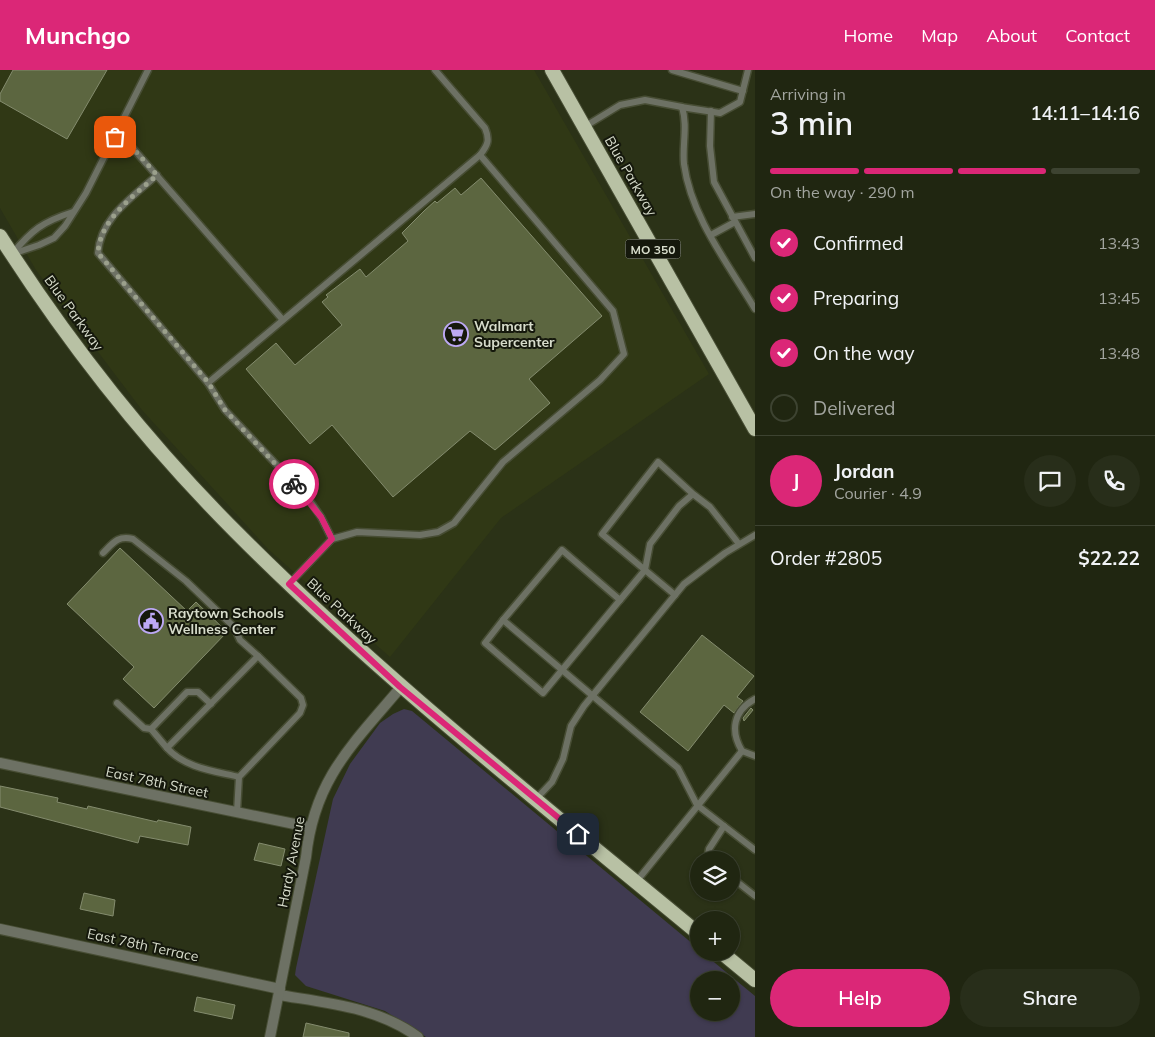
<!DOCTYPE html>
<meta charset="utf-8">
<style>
body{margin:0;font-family:Mulish,sans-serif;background:#282e1a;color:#f1f3f6;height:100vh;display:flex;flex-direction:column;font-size:19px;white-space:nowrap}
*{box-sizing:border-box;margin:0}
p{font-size:16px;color:#a2a59f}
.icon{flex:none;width:28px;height:28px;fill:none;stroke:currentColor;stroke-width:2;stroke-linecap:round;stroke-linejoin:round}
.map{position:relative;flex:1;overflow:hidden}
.details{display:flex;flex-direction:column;background:#202611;width:400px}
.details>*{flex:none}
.tools{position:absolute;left:690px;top:781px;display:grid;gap:10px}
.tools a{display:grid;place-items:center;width:50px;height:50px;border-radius:50%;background:#202611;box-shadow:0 1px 4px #0004,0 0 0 1px #3d4331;font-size:25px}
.pin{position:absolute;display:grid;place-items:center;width:42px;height:42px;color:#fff;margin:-21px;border-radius:10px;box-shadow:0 2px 8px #0006}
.courier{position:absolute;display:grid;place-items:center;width:50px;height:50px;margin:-25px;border:4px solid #db2777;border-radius:50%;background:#fff;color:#222;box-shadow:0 1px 6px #0007}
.summary em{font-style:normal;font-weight:600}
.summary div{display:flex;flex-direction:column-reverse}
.summary{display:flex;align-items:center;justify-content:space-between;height:85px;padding:0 15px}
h1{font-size:32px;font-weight:600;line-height:38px}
.bar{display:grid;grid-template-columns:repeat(4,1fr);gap:8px 5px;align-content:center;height:60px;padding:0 15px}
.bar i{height:6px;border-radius:4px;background:#3d4331}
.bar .current{background:#db2777}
.bar p{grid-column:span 4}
.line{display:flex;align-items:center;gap:12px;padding:0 15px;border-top:1px solid #3d4331}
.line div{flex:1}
.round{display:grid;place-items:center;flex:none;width:52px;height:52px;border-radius:26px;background:#282e1a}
ol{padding:0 15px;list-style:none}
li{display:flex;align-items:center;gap:15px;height:55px}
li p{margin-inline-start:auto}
li .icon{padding:5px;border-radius:50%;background:#db2777;color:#fff;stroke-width:4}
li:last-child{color:#a2a59f}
li i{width:28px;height:28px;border:2px solid #3d4331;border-radius:50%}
.action{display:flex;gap:10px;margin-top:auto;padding:10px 15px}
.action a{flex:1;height:58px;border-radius:30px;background:#db2777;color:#fff;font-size:20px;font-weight:600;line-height:58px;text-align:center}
.action a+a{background:#282e1a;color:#f1f3f6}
header{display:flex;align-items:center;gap:30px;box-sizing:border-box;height:70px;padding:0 25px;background:#db2777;color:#fff}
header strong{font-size:24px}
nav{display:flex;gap:28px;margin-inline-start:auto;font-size:18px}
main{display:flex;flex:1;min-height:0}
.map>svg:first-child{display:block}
</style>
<header>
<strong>Munchgo</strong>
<nav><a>Home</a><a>Map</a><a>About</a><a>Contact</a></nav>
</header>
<main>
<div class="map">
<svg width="755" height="967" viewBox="0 0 755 967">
<rect width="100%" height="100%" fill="#2b3217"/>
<!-- built -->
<polygon fill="#303815" points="0,0 534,0 709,304 501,448 390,587 268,479 142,340 36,200 0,138"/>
<!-- green -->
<path fill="#403b51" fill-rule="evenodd" d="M 404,639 L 412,641 L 699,879 L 699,882 L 703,883 L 755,926 L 755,967 L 426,967 L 385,941 L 306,916 L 295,905 L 296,898 L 333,729 L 350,694 L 380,653 L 393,644 ZM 699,910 L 731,910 L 731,942 L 699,942 Z"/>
<!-- building -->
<g fill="#5c6640" stroke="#848c6e">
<polygon points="13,0 107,0 67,69 0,31 0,24"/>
<polygon points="481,108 602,246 529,309 550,333 495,380 470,361 393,427 332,355 310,374 246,299 276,273 295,295 342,255 322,232 328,227 326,225 360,199 366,207 408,171 402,163 424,141 435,131 437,133 455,118 461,125"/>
<polygon points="120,478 187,541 196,532 227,562 154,638 123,609 134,597 67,534"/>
<polygon points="702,565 754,606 737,627 743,631 734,643 724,635 688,681 640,642"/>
<polygon points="751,638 753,640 744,651 743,648"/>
<polygon points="0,716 58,728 57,732 87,739 88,736 157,752 158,750 191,757 188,775 140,766 138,773 0,737"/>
<polygon points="259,773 285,779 281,796 254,790"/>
<polygon points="84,823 115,830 113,846 80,839"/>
<polygon points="197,927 235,935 232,949 194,941"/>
<polygon points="306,953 349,963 349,967 303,967"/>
</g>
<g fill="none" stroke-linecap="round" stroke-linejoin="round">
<defs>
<g id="service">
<polyline points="672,0 743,21"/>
<polyline points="681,37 720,43 740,32 748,0"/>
<polyline points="711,41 710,76 714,112 755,188"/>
<path d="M 584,57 L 620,35 L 645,30 L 682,37 C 688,56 682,75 684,94 C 691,147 729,195 755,239"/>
<polyline points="115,67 130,75 282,249"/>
<path d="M 157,105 C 133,127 100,148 98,183 L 208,313 L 225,340 L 308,428 L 321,447 L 332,469 L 289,514"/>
<polyline points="732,147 755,144"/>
<polyline points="711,165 735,152"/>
<polyline points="12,184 39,175 54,168 65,156 86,123 148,0"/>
<path d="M 12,184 C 32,160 42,152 73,142"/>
<path d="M 208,313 L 480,85 C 488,75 490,70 485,58 L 435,0"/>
<polyline points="693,424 658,392 602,464 645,500 650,474 679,436 693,424 710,437 739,474"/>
<polyline points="332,469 357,462 420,465 438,462 454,453 503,392 600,310 624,284 613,241 480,85"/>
<path d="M 103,483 C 113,473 118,465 133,469 L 186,511 L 234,557 L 240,570 L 258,586"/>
<polyline points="675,525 645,500 620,530 562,480 503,550 678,698 697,735 755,780"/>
<polyline points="503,550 485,573 543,623 620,530"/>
<path d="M 755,629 C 733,641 730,661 742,681 L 755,686"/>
<polyline points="117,633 144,658 151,659"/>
<polyline points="167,678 151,659 187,622 198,622 211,634"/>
<polyline points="536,729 552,712 563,689 571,656 584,636 684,514 725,483 755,465"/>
<path d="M 237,742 L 239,707 C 214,701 185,698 167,678 L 258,586 L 301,628 L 303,635 L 300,643 L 239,707"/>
<polyline points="712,790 708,784 709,779 724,756"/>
<polyline points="731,807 755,826"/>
<polyline points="636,812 742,681"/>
</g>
<g id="minor">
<polyline points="0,693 309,757"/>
<polyline points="0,859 280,919"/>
<path d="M 279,925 C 327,933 377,937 418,967"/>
</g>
<path id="tertiary" d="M 270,967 L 306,787 C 314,709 353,674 401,617"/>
<g id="trunk">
<polyline points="552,0 755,359"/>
<path d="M 0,166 C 67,271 147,373 236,462 C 380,607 541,733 699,864"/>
<polyline points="721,882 755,910"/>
</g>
</defs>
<!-- service casing -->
<use href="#service" stroke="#474d34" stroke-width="9"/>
<!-- minor casing -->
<use href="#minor" stroke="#474d34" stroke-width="12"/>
<!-- tertiary casing -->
<use href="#tertiary" stroke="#474d34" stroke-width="12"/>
<!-- trunk casing -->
<use href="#trunk" stroke="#474d34" stroke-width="16"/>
<!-- service -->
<use href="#service" stroke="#6d7164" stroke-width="6"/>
<!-- minor -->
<use href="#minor" stroke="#6d7164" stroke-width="10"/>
<!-- tertiary -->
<use href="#tertiary" stroke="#6d7164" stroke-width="10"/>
<!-- trunk -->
<use href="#trunk" stroke="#b8c1a4" stroke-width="14"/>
</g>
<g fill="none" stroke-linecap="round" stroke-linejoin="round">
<!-- done -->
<path stroke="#9ba08c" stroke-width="5" stroke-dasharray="0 9" d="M 115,67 L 130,75 L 157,105 C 133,127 100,149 98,183 L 208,312 L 225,340 L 294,414"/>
<!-- route -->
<polyline stroke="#db2777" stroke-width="6" points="294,414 321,447 332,469 289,514 400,617 578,764"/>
</g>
<!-- icons -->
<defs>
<symbol id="supermarket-ring" viewBox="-11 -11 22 22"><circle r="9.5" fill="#15180c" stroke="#bda9f5" stroke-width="1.5"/><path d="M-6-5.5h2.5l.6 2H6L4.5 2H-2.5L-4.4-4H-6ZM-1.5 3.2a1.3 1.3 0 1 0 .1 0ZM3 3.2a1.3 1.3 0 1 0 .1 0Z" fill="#bda9f5"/></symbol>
<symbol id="civic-ring" viewBox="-11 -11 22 22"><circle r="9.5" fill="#15180c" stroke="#bda9f5" stroke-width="1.5"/><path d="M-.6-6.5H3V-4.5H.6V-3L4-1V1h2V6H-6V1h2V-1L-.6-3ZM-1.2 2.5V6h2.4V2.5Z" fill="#bda9f5"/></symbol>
</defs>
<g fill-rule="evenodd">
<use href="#supermarket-ring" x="442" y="250" width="28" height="28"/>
<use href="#civic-ring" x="137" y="537" width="28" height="28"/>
</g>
<g text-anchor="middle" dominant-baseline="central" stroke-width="4" stroke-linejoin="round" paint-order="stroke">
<!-- shield labels -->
<rect fill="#15180c" stroke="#9da192" stroke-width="1" x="625.5" y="169.5" width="55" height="19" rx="4"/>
<g font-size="12" font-weight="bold" fill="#d7dccb">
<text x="653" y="179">MO 350</text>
</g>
<!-- street labels -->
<g font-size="14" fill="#d7dccb" stroke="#15180c">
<text transform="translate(631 106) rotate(60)">Blue Parkway</text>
<text transform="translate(74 243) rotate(54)">Blue Parkway</text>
<text transform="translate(342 541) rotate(43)">Blue Parkway</text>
<text transform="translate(157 712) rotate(12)">East 78th Street</text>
<text transform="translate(291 792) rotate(-79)">Hardy Avenue</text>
<text transform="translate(143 875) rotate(12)">East 78th Terrace</text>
</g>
<!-- poi labels -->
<g font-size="14" font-weight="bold" fill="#d7dccb" stroke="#15180c" text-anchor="start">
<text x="474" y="256">Walmart<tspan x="474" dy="16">Supercenter</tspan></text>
<text x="168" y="543">Raytown Schools<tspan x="168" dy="16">Wellness Center</tspan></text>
</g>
</g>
</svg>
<div class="tools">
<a><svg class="icon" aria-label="layers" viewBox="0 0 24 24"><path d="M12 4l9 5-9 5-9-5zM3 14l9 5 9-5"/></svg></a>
<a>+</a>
<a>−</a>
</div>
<div class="pin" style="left:115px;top:67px;background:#ea580c"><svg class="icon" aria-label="bag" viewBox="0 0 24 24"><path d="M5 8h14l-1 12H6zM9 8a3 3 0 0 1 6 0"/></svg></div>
<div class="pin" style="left:578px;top:764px;background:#1f2937"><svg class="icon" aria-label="home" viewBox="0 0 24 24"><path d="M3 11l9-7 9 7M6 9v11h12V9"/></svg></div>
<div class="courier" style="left:294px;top:414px"><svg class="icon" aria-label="bike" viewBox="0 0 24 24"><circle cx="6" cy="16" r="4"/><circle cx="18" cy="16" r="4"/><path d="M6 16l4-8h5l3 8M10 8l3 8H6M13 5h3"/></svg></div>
</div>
<section class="details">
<div class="summary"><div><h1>3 min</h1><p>Arriving in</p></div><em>14:11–14:16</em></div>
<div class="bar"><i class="current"></i><i class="current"></i><i class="current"></i><i></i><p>On the way · 290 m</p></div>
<ol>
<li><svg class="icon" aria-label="check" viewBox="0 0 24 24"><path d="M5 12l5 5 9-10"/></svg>Confirmed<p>13:43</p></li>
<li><svg class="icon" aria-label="check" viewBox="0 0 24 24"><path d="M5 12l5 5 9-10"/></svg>Preparing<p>13:45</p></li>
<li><svg class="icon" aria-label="check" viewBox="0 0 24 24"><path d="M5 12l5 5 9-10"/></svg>On the way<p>13:48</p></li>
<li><i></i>Delivered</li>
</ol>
<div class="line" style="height:90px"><b class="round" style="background:#db2777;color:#fff">J</b><div><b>Jordan</b><p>Courier · 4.9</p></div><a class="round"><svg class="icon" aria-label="chat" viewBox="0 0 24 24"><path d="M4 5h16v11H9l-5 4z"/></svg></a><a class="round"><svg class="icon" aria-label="phone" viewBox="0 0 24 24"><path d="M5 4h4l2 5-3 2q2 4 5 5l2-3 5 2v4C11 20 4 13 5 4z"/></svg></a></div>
<div class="line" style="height:65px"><div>Order #2805</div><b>$22.22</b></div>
<div class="action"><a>Help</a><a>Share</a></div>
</section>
</main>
